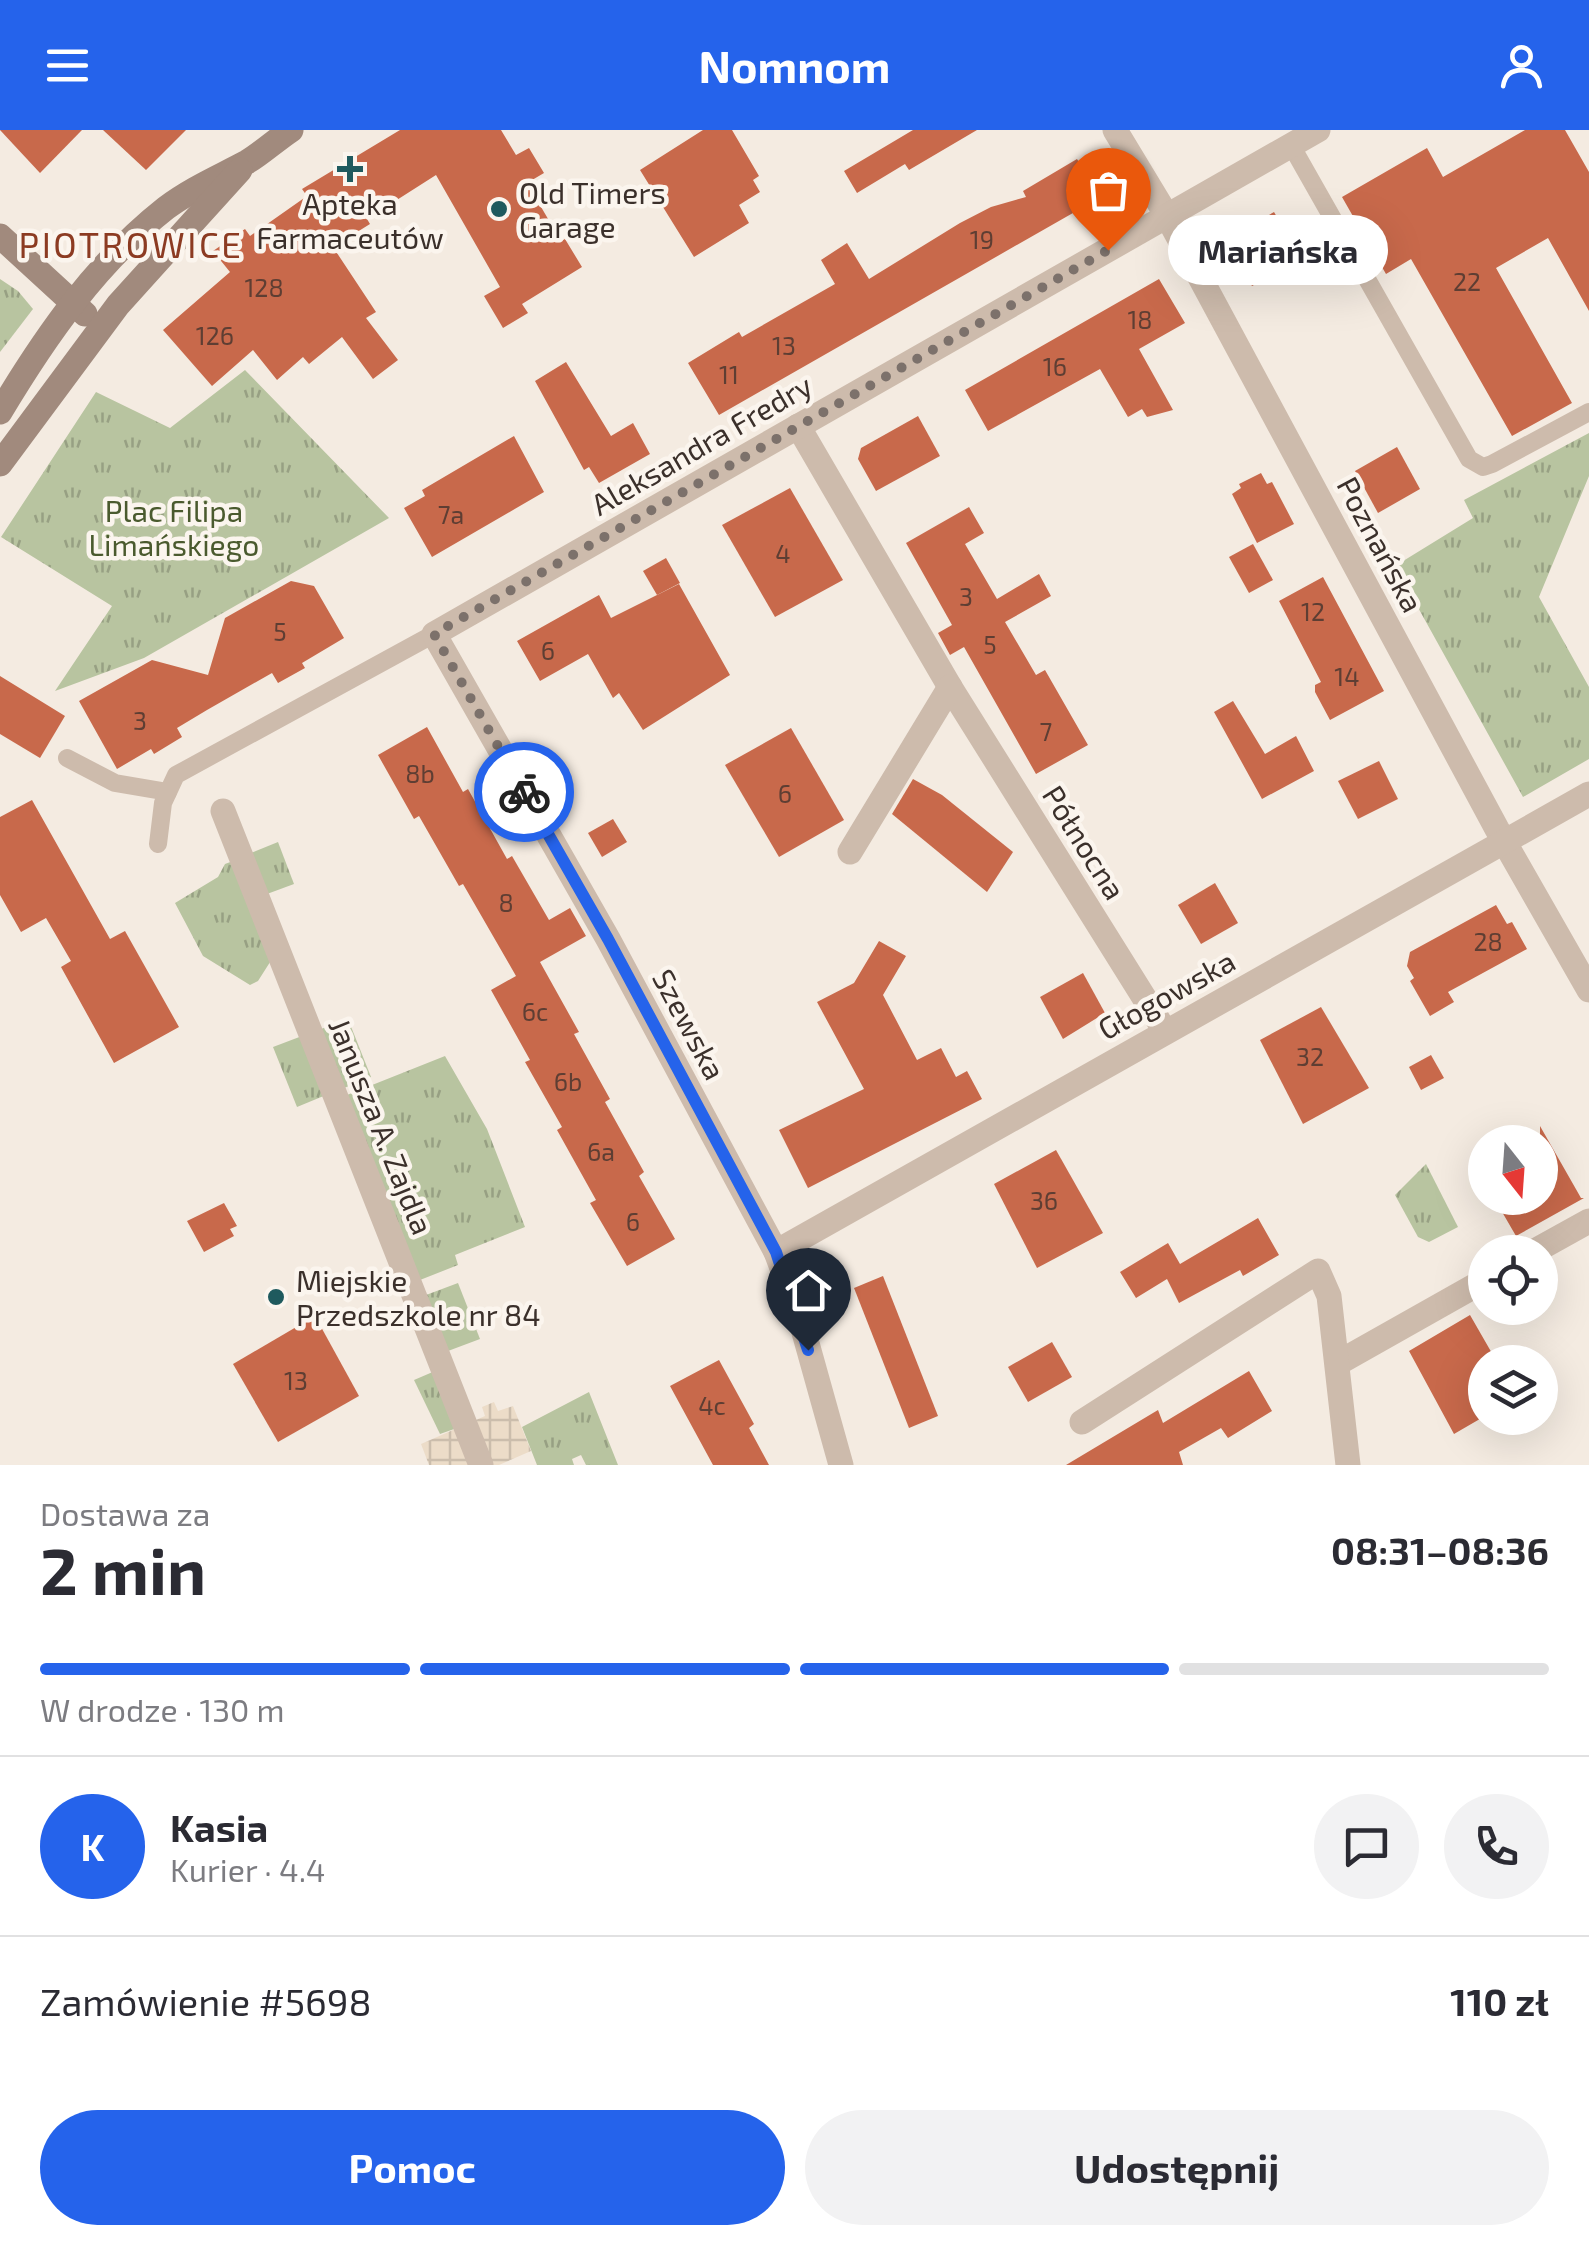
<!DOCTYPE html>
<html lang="pl">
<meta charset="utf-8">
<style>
body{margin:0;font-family:"Exo 2",sans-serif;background:#f2f2f3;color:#2b2b33;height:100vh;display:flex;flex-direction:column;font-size:38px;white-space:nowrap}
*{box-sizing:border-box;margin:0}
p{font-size:32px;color:#7c7c81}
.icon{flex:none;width:55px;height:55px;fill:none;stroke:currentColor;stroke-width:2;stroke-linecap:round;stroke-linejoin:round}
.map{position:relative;height:1335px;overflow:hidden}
.drawer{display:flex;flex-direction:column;background:#fff;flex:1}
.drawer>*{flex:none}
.needle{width:65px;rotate:163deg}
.controls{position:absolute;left:1468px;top:995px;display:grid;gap:20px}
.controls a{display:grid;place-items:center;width:90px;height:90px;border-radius:50%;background:#fff;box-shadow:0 10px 40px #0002;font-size:50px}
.pin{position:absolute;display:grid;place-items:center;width:85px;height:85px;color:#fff;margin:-102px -42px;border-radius:50% 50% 50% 0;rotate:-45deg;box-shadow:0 0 10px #0007}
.pin .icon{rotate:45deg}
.courier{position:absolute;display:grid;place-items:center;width:100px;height:100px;margin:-50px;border:8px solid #2563eb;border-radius:50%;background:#fff;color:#222;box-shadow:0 2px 12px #0007}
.bubble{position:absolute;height:70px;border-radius:35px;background:#fff;box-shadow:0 10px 40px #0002;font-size:32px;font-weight:700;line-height:70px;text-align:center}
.summary em{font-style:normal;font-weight:700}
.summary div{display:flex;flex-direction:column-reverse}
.summary{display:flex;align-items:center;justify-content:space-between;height:170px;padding:0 40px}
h1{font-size:65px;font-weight:700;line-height:75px}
.bar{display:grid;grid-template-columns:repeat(4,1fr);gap:15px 10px;align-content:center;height:120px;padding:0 40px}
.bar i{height:12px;border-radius:8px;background:#e1e1e2}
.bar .on{background:#2563eb}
.bar p{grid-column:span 4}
.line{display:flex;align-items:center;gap:25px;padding:0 40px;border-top:2px solid #e1e1e2}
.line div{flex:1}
.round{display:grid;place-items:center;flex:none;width:105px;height:105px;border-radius:52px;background:#f2f2f3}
.action{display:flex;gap:20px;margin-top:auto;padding:20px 40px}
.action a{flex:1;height:115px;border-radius:60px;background:#2563eb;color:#fff;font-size:40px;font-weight:700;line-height:115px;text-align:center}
.action a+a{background:#f2f2f3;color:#2b2b33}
header{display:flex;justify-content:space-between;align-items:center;height:130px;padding:0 40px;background:#2563eb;color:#fff;font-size:45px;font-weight:700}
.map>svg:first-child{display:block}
</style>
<header><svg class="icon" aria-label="menu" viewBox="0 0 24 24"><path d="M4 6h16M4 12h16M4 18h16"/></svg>Nomnom<svg class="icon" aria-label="person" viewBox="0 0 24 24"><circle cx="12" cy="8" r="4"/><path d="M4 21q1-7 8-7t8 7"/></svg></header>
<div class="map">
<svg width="1589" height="1335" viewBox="0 0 1589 1335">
<defs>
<pattern id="grass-tufts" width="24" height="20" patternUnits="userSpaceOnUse" patternTransform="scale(2.5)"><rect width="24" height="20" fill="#b8c4a0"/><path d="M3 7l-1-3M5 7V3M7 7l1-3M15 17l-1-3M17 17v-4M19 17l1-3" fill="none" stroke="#97a083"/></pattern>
<pattern id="plaza-grid" width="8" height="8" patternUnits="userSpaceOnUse" patternTransform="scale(2.5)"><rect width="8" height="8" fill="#ecdcc8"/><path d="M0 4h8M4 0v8" fill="none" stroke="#cbbdac"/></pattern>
</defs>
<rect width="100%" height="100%" fill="#f4ebe1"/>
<!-- grass -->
<g fill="url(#grass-tufts)">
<polygon points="0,149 18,161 33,179 0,222"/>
<polygon points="245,240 389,388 144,528 55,561 112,476 1,407 96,262 170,298"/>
<polygon points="1589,303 1589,346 1539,467 1589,557 1589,629 1523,667 1395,436 1473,388 1464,370"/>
<polygon points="278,712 294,754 267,764 251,723"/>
<polygon points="233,731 272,829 258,851 250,855 203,826 175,773 218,747 225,734"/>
<polygon points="348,889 371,947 344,958 321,899"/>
<polygon points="302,906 326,965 297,977 273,917"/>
<polygon points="445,926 487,999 525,1097 455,1125 458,1135 420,1150 347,965"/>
<polygon points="1426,1034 1458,1097 1429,1112 1418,1107 1395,1065"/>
<polygon points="458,1153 480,1209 448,1221 426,1165"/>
<polygon points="435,1241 457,1298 440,1304 414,1250"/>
<polygon points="589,1262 618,1335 586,1335 581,1325 572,1329 574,1335 537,1335 522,1297"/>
</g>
<!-- plaza -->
<polygon fill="url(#plaza-grid)" points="494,1272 498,1281 513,1276 531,1321 499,1335 429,1335 421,1314 485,1286 482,1277"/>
<!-- building -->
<g fill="#c8694b">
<polygon points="0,0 82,0 40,43"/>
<polygon points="103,0 186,0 146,40"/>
<polygon points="400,0 501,0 516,25 529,18 544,43 527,53 561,111 565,109 582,137 522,174 528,183 503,198 484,166 500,157 436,45 367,89 370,94 333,117 376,182 366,188 398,230 373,249 342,207 309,234 303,227 277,250 253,220 212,256 163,200 230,142 213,121 245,99 250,106 307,66 302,59"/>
<polygon points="703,0 732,0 759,46 753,50 760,62 739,75 749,93 694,127 640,40"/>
<polygon points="913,0 977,0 909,40 905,34 857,63 844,41"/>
<polygon points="1525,0 1565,0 1589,42 1589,181 1548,108 1496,138 1572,273 1512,306 1411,129 1386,144 1342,67 1427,18 1443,47"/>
<polygon points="1077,29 1101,67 719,285 688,233 739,202 742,207 835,154 821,130 847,113 869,149 960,93 991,77 1026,67 1023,61"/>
<polygon points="1274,82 1302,129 1252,156 1226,110"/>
<polygon points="1159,149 1185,193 1139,219 1173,280 1147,287 1142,279 1128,287 1100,239 988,301 965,260"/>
<polygon points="566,232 611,306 633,293 650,324 599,353 589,337 584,340 535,251"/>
<polygon points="918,286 940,326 876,361 858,329 861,318"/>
<polygon points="514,306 544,362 432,427 404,378 425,366 422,360"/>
<polygon points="1397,317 1420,359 1378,383 1355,341"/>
<polygon points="1261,343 1267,354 1272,352 1294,394 1257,413 1232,364 1241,358 1239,354"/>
<polygon points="790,358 843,450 775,487 722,395"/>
<polygon points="969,377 984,403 965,414 997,469 1039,444 1051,466 1005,492 1036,545 1045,540 1088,615 1036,644 964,517 950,525 938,503 952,495 906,413"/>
<polygon points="1253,414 1273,450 1249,463 1229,427"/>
<polygon points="666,428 680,453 657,465 643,441"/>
<polygon points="1323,447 1384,561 1330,590 1315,562 1315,555 1321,552 1279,471"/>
<polygon points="291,451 314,456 344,508 302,533 305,538 278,553 272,543 207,580 177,598 182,607 154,624 151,619 117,639 79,571 152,530 208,545 225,488"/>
<polygon points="679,454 730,545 643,600 619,563 613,568 588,524 540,551 517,511 599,465 611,488"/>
<polygon points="0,546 65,586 40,628 0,604"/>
<polygon points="1233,571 1265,624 1296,606 1314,641 1262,669 1214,582"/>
<polygon points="427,597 463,662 468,659 507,729 512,726 549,790 570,778 586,806 540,832 579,902 574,904 610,969 605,972 644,1042 639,1046 675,1109 627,1136 590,1073 596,1070 557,1000 562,997 525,932 530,930 491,860 516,846 463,754 459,756 419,686 414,689 378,625"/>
<polygon points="791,598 844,690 779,727 725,635"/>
<polygon points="1379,631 1398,669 1358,689 1338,651"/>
<polygon points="913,649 942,665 1013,722 987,762 892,684"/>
<polygon points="32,670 110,809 125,801 179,897 114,933 61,837 71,831 46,788 21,802 0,765 0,687"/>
<polygon points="613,689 627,712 602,727 588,703"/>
<polygon points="1215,753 1238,793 1201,814 1178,775"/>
<polygon points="1496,775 1507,794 1512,792 1527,819 1448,862 1454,872 1430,886 1410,851 1414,848 1407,836 1410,822"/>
<polygon points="879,811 906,826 883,865 917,930 941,918 956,947 967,941 982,969 808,1058 779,1000 864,959 817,872 854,853"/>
<polygon points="1083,843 1105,883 1063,909 1040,867"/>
<polygon points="1321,877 1369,958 1303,994 1260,910"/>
<polygon points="1431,925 1444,948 1421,960 1409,937"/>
<polygon points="1540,996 1581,1068 1584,1068 1516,1106 1494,1068 1540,1068"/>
<polygon points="1056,1020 1103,1103 1037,1138 994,1054"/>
<polygon points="224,1073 237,1096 230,1099 234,1106 204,1122 187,1091"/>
<polygon points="1258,1088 1279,1125 1243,1146 1240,1140 1179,1173 1167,1149 1136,1168 1120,1142 1168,1113 1180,1134"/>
<polygon points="883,1146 938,1286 909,1298 854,1158"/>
<polygon points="1470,1185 1497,1232 1485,1232 1485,1286 1454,1304 1409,1221"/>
<polygon points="315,1186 359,1266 278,1312 233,1234"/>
<polygon points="1052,1212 1072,1247 1028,1272 1008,1237"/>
<polygon points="719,1230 754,1294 749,1298 769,1335 713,1335 670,1256"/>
<polygon points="1249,1241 1272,1281 1228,1308 1221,1298 1179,1322 1183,1335 1066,1335 1158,1280 1163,1293"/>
</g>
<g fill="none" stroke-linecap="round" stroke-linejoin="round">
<!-- lane -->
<g stroke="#cdbbac" stroke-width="18">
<polyline points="1291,15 1469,329 1483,337 1492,334 1589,282"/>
<polyline points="67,628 115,653 168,662"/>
<polyline points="158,714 163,673 176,645 434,504"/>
</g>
<!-- street -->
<g stroke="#cdbbac" stroke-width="25">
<polyline points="1115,0 1167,86 1497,699 1589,860"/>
<polyline points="798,296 950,557 1165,901"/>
<polyline points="223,681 481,1335"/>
<polyline points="850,722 950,557"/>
<polyline points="776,1122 1589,664"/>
<polyline points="1533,1122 1589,1091"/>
<polyline points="1338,1233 1485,1150"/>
<polyline points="1082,1292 1318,1141 1329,1166 1348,1335"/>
<polyline points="841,1335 798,1181 776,1122 608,809 434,504 1318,0"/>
</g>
<!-- secondary -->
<g stroke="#a18a7d" stroke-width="25">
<polyline points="0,106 85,184"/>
<path d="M 0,282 C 45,207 96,133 166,78 C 191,59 219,47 247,32 C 262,23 276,10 291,0"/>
<polyline points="0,334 118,175 240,40"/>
</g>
</g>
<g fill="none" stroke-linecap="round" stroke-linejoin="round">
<!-- done -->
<polyline stroke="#7c716b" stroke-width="10" stroke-dasharray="0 18" points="524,662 434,504 1108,120"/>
<!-- route -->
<polyline stroke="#2563eb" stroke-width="12" points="524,662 608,809 776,1122 808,1220"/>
</g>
<!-- markers -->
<g fill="#1f5a5e" stroke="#fbf5ee" stroke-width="4">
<path d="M345 24h10v10h10v10h-10v10h-10v-10h-10v-10h10z"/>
<circle cx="499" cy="79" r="10"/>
<circle cx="276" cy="1167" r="10"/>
</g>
<g text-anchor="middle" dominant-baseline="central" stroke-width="9" stroke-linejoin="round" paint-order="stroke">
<!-- number labels -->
<g font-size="25" fill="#5e3e33">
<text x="982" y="109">19</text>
<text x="1467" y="151">22</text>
<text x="264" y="157">128</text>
<text x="1140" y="189">18</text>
<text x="215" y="205">126</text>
<text x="784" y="215">13</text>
<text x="1055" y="236">16</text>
<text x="729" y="244">11</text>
<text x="451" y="384">7a</text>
<text x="783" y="423">4</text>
<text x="966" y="466">3</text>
<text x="1313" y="481">12</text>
<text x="280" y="501">5</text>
<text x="990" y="514">5</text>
<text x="548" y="520">6</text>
<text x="1347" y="546">14</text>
<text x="140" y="590">3</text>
<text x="1046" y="601">7</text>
<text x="420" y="643">8b</text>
<text x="785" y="663">6</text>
<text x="506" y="772">8</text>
<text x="1488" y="811">28</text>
<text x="535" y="881">6c</text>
<text x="1310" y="926">32</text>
<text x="568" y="951">6b</text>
<text x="601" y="1021">6a</text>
<text x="1044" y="1070">36</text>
<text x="633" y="1091">6</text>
<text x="296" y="1250">13</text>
<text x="712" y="1275">4c</text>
</g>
<!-- poi labels -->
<g font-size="30" fill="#3b302b" stroke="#fbf5ee" text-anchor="start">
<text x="519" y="62">Old Timers<tspan x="519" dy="34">Garage</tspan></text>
<text x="350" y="73" text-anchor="middle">Apteka<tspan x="350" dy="34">Farmaceutów</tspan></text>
<text x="296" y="1150">Miejskie<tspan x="296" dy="34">Przedszkole nr 84</tspan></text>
</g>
<!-- street labels -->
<g font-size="30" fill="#3b302b" stroke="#fbf5ee">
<text transform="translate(701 314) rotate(-30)">Aleksandra Fredry</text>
<text transform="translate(1381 414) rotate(62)">Poznańska</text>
<text transform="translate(1085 712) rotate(58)">Północna</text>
<text transform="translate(1166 864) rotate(-29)">Głogowska</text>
<text transform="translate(690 894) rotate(62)">Szewska</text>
<text transform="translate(382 996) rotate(68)">Janusza A. Zajdla</text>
</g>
<!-- park labels -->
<g font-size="30" fill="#4a5a2e" stroke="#fbf5ee">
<text x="174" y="380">Plac Filipa<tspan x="174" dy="34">Limańskiego</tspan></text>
</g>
<!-- quarter labels -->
<g font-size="35" letter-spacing="2.5" fill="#8c3b22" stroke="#fbf5ee">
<text x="131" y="114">PIOTROWICE</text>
</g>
</g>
</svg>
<div class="controls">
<a><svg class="needle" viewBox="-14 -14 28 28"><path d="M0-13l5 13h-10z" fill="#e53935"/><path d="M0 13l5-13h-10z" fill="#7c7c81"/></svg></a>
<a><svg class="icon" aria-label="locate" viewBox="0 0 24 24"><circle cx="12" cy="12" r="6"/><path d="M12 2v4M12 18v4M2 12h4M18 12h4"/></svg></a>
<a><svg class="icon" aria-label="layers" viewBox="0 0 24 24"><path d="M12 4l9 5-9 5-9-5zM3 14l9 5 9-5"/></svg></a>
</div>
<div class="pin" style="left:1108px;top:120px;background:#ea580c"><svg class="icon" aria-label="bag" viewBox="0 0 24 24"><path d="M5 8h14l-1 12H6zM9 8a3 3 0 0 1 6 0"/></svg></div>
<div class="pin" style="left:808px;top:1220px;background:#1f2937"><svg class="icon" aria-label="home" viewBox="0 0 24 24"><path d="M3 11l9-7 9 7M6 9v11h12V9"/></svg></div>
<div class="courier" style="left:524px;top:662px"><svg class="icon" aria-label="bike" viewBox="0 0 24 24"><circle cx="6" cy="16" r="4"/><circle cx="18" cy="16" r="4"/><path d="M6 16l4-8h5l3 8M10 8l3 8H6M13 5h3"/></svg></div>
<div class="bubble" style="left:1168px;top:85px;width:220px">Mariańska</div>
</div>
<section class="drawer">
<div class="summary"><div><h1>2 min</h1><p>Dostawa za</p></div><em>08:31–08:36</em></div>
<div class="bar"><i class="on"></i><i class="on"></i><i class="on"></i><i></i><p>W drodze · 130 m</p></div>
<div class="line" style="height:180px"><b class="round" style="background:#2563eb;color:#fff">K</b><div><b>Kasia</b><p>Kurier · 4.4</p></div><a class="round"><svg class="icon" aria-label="chat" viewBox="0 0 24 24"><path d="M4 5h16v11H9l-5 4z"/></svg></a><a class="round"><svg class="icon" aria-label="phone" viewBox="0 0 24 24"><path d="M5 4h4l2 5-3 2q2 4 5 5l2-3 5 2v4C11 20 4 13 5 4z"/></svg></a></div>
<div class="line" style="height:130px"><div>Zamówienie #5698</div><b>110 zł</b></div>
<div class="action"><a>Pomoc</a><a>Udostępnij</a></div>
</section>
